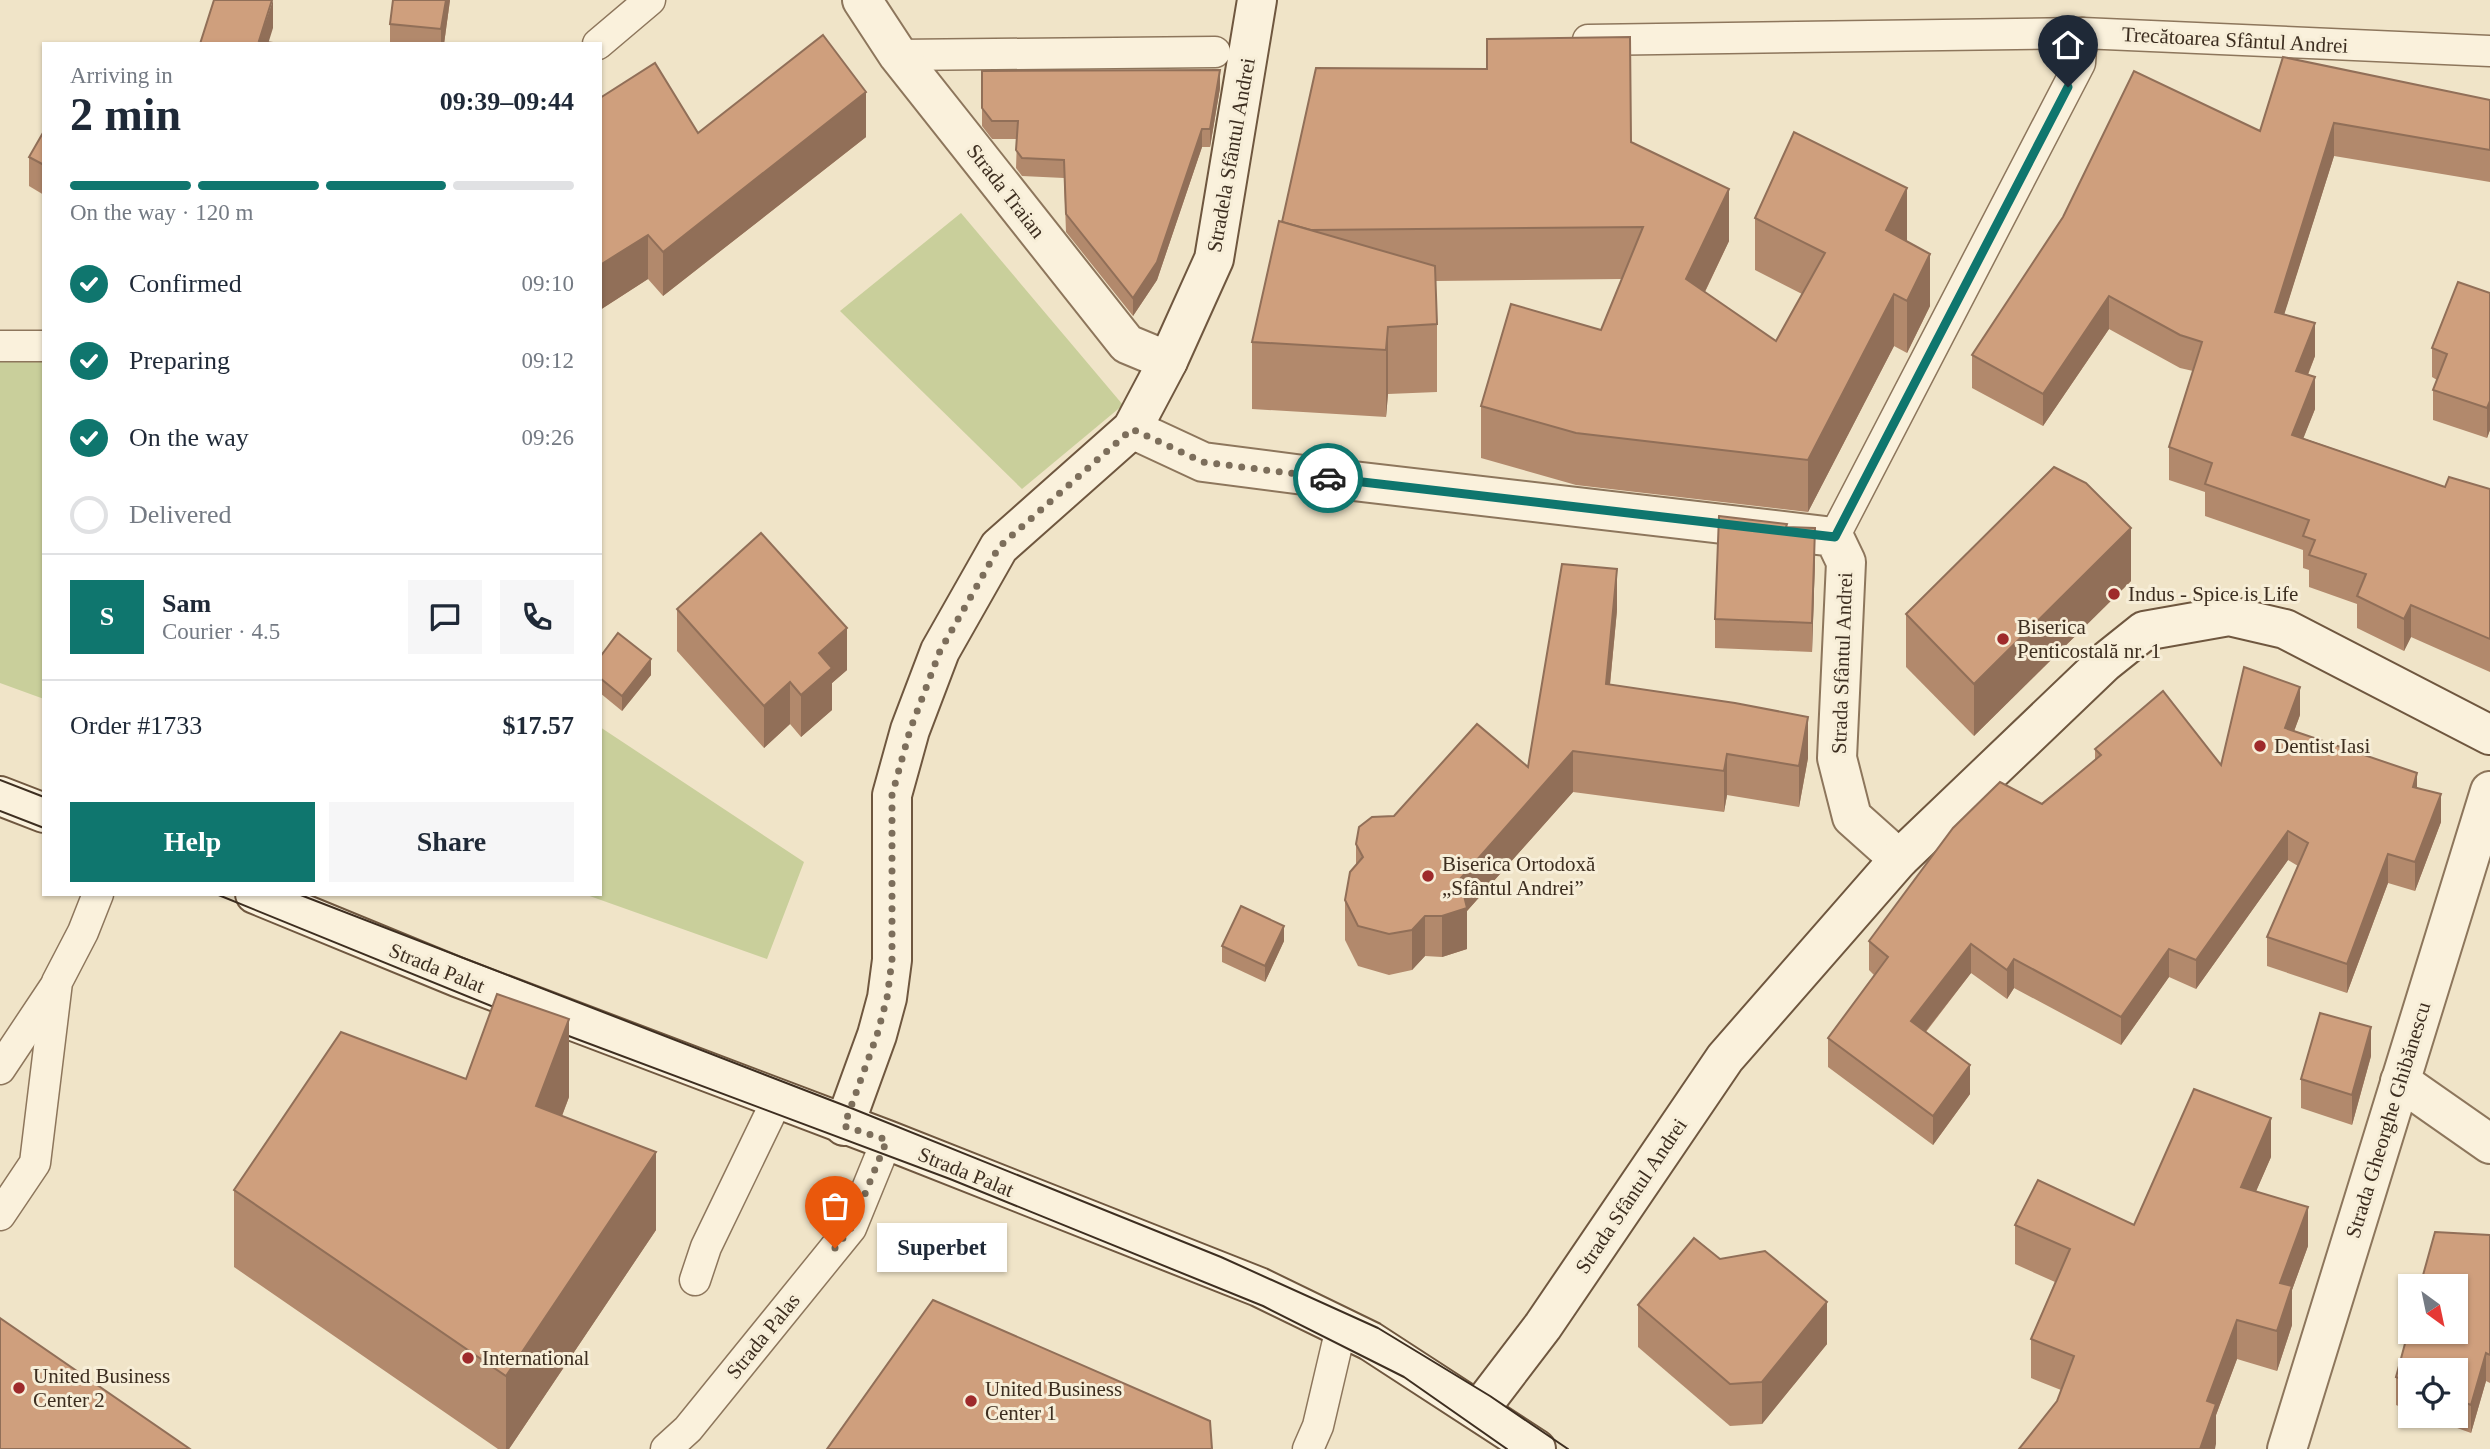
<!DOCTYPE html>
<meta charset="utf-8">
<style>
body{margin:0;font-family:Georgia,serif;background:#f6f6f7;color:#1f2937;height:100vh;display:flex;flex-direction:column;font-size:26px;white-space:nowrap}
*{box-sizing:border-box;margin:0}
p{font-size:23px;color:#747a83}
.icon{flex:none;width:38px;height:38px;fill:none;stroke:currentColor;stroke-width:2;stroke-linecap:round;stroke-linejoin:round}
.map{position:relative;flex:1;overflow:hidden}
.panel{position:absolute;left:42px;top:42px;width:560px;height:854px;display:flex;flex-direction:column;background:#fff;border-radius:0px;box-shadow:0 2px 5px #0004}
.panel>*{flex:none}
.needle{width:46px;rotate:147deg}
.controls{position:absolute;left:2398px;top:1274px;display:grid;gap:14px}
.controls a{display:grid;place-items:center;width:70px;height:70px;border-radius:0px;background:#fff;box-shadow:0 2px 5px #0004;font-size:35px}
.pin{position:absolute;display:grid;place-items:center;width:60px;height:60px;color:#fff;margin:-72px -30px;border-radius:50% 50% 50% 0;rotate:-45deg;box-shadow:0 0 7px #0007}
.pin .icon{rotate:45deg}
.courier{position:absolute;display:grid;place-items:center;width:70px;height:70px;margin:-35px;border:5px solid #0f766e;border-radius:50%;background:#fff;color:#222;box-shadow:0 2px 9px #0007}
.bubble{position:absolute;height:49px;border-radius:0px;background:#fff;box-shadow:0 2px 5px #0004;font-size:23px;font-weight:600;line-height:49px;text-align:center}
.overview em{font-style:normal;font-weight:600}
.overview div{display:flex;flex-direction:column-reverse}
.overview{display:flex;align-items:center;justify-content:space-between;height:119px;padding:0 28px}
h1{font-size:46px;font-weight:600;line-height:52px}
.bar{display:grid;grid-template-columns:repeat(4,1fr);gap:10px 7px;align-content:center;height:84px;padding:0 28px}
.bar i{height:9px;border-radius:5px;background:#e0e1e3}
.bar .on{background:#0f766e}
.bar p{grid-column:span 4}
.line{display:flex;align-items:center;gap:18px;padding:0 28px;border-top:2px solid #e0e1e3}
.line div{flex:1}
.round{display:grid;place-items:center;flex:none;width:74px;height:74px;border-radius:0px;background:#f6f6f7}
ol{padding:0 28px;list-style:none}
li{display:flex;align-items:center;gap:21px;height:77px}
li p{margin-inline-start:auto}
li .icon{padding:7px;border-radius:50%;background:#0f766e;color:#fff;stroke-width:4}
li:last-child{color:#747a83}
li i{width:38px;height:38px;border:4px solid #e0e1e3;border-radius:50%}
.cta{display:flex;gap:14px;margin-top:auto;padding:14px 28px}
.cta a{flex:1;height:80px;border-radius:0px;background:#0f766e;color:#fff;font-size:28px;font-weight:600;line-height:80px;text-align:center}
.cta a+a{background:#f6f6f7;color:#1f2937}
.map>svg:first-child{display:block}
</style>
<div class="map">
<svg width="2490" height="1449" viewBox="0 0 2490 1449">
<rect width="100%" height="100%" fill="#f0e4c8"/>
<!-- green -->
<g fill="#c9cf9b">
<polygon points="961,213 1123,405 1022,489 840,311"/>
<polygon points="44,358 44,699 0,683 0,359"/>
<polygon points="600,727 804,862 767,959 584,894 600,894"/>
</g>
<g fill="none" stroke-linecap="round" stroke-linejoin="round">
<defs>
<g id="lane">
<polyline points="1588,40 2082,33"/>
<polyline points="598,44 650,0"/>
<polyline points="898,55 1215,52"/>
<polyline points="0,346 44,346"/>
<polyline points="1834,537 2080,63 2082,33 2490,51"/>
<polyline points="0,1069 54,988"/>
<polyline points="0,1215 35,1163 57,982 83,932 98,894"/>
<polyline points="695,1280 706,1247 777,1100"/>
<polyline points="666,1449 688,1429 851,1228 887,1140"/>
<polyline points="1308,1449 1318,1426 1341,1328"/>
</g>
<g id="street">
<polyline points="862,0 898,55 1127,344 1168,361"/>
<polyline points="1132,429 1203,462 1319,477 1834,537 1846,562 1837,758 1852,817 1899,859"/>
<polyline points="2400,1081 2490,1144"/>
<polyline points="2287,1449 2490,791"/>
</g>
<g id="secondary">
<polyline points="0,796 44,813"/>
<polyline points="255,894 457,977 887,1140 1259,1287 1370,1341 1536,1449"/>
<polyline points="844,1126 877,1035 887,998 892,960 892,795 910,730 940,651 999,547 1132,429 1168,361 1214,259 1257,0"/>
<polyline points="1479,1410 1543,1326 1725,1058 1899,859 2104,663 2144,631 2229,616 2285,629 2490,735"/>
</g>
</defs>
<!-- lane casing -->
<use href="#lane" stroke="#8d765c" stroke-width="33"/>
<!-- street casing -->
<use href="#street" stroke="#8d765c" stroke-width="42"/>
<!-- secondary casing -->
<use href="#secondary" stroke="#6f573f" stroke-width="42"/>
<!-- lane -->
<use href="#lane" stroke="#faf1dc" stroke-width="30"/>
<!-- street -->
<use href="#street" stroke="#faf1dc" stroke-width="38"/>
<!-- secondary -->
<use href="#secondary" stroke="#faf1dc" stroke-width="38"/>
<!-- tram -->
<g stroke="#3d2e20" stroke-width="2">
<polyline points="0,780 44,797"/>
<polyline points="0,811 44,828"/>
<polyline points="216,894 511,1014"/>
<polyline points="298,894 851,1108 1221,1257 1378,1328 1490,1396 1568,1449"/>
<polyline points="550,1029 950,1179 1263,1306 1404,1377 1507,1449"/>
</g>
</g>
<!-- wall -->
<g fill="#b2896c">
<polygon points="450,0 444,44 390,44 390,24"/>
<polygon points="982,71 1220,88 1210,147 1202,147 1157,280 1133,316 1066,232 1064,178 1022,176 1016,168 1017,139 992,139 982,126"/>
<polygon points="600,98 698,133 866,137 663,296 648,279 600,310"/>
<polygon points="2490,100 2490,182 2334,156 2284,314 2315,356 2308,375 2315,409 2303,438 2445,487 2490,489 2490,672 2411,637 2404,651 2357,628 2357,604 2309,587 2309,570 2303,568 2303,550 2205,516 2205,492 2169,480 2169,447 2193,371 2180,368 2109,329 2043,426 1972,388 1972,355 2260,131"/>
<polygon points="44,131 44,195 29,186 29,157"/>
<polygon points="1631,142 1729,241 1705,292 1776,341 1802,294 1755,270 1755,218 1907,240 1906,241 1930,306 1907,353 1894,346 1808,512 1576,485 1481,458 1481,406 1601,330 1622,279 1435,281 1437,324 1437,392 1388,394 1386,417 1252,409 1252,342 1282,222"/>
<polygon points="2490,293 2490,430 2487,438 2433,420 2433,390 2437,380 2432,377 2432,348"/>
<polygon points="1815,557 1812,652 1715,648 1715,619"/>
<polygon points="2131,581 1974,736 1906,667 1906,614"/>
<polygon points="677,609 847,670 832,683 832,710 801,737 790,724 764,748 677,651"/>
<polygon points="1617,610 1610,685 1808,758 1799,807 1727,795 1724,812 1573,792 1467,911 1467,949 1442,957 1425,956 1412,970 1389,975 1358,966 1345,940 1345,900 1356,866 1356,844 1394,816 1528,767"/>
<polygon points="600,657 651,675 622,711 600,693"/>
<polygon points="2300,715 2294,731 2417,788 2441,822 2415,891 2388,883 2347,993 2267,966 2267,937 2298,866 2288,860 2196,989 2169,977 2121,1045 2014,988 2007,999 1971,973 1926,1032 1970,1094 1933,1145 1828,1067 1828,1038 1874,975 1869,970 1869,941 2095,760 2095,749 2221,765"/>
<polygon points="1284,941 1265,982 1222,962 1222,946"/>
<polygon points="2371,1056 2352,1125 2301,1108 2301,1079"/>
<polygon points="569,1097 562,1116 656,1230 509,1449 498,1449 234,1267 234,1190"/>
<polygon points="2271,1157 2256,1191 2308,1246 2292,1290 2292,1325 2277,1371 2237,1359 2216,1415 2216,1444 2057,1401 2061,1390 2031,1378 2031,1339 2055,1282 2015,1264 2015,1225 2134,1225"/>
<polygon points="2490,1235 2490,1383 2486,1381 2471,1433 2424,1416 2455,1416 2455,1370 2410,1370 2410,1411 2396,1405 2396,1377"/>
<polygon points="1720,1259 1827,1344 1762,1424 1730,1426 1638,1347 1638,1305"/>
</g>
<!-- shaded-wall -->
<g fill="#916f58">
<polygon points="273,0 273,28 268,44 259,41"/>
<polygon points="446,0 450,0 444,44 441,44 441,29"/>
<polygon points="1220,70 1220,88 1210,147 1210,129"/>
<polygon points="866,92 866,137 663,296 663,252"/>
<polygon points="2334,123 2334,156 2275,344 2275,312"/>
<polygon points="1202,129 1202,147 1157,280 1133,316 1133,298"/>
<polygon points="1907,188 1907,240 1886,281 1886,230"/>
<polygon points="1729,189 1729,241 1686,331 1686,279"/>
<polygon points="648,235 648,279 600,310 600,265"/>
<polygon points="1930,254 1930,306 1907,353 1907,301"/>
<polygon points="1894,294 1894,346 1808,512 1808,460"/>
<polygon points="2109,296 2109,329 2043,426 2043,394"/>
<polygon points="2315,323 2315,356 2296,404 2296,371"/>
<polygon points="1388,327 1388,394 1386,417 1386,350"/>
<polygon points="2315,377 2315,409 2292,467 2292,435"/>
<polygon points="2490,401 2490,430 2487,438 2487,408"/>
<polygon points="1815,528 1815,557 1812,652 1812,623"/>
<polygon points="2131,528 2131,581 1974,736 1974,684"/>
<polygon points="1617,569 1617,610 1606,725 1606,684"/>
<polygon points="2411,605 2411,637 2404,651 2404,619"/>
<polygon points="847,628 847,670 832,683 832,710 801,737 801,695 819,653"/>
<polygon points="651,659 651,675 622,711 622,696"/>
<polygon points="790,682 790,724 764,748 764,706"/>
<polygon points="2300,687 2300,715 2285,756 2285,728"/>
<polygon points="1808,717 1808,758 1799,807 1799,766"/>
<polygon points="1573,751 1573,792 1467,911 1467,949 1442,957 1442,916 1460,879"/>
<polygon points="1727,754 1727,795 1724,812 1724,771"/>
<polygon points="2417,773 2417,802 2413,787"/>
<polygon points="2441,794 2441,822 2415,891 2415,862"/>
<polygon points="2288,831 2288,860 2196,989 2196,960"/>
<polygon points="2388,854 2388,883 2347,993 2347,964"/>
<polygon points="1425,916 1425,956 1412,970 1412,930"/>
<polygon points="1284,926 1284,941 1265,982 1265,966"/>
<polygon points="1971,944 1971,973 1911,1050 1911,1021"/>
<polygon points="2169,949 2169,977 2121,1045 2121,1017"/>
<polygon points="2014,959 2014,988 2007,999 2007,970"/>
<polygon points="569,1019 569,1097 536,1184 536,1106"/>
<polygon points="2371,1027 2371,1056 2352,1125 2352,1095"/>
<polygon points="1970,1065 1970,1094 1933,1145 1933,1116"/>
<polygon points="2271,1118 2271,1157 2241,1226 2241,1187"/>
<polygon points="656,1152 656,1230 509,1449 506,1449 506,1376"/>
<polygon points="2308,1207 2308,1246 2292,1290 2292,1325 2277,1371 2277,1331 2280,1283"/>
<polygon points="1827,1302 1827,1344 1762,1424 1762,1382"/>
<polygon points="2237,1320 2237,1359 2216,1415 2216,1444 2215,1449 2200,1449 2207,1401"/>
<polygon points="2486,1353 2486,1381 2471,1433 2471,1405"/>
</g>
<!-- building -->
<g fill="#cf9f7d" stroke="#916f58" stroke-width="2">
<polygon points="214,0 272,0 259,41 280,44 200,44"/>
<polygon points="393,0 446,0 441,29 390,24"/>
<polygon points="823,35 866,92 663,252 648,235 600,265 600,98 655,63 698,133"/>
<polygon points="1630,37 1631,142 1729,189 1686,279 1776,341 1825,253 1755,218 1794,132 1907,188 1886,230 1930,254 1907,301 1894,294 1808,460 1576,433 1481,406 1511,304 1601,330 1643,227 1311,230 1282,222 1316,68 1487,69 1487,39"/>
<polygon points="2283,57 2490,100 2490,150 2334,123 2275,312 2315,323 2296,371 2315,377 2292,435 2445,487 2449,477 2490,489 2490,639 2411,605 2404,619 2357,596 2366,574 2309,555 2315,540 2303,536 2309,520 2205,484 2212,463 2169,447 2202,342 2180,335 2109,296 2043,394 1972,355 2063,217 2134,71 2260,131"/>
<polygon points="1220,70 1210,129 1202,129 1157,262 1133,298 1066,214 1064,160 1022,158 1016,150 1018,121 992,121 982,108 982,71"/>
<polygon points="44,131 44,165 29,157"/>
<polygon points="1279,221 1435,266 1437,324 1388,327 1386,350 1252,342"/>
<polygon points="2458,282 2490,293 2490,401 2487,408 2433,390 2447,354 2432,348"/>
<polygon points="2054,467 2086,483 2131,528 1974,684 1906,614"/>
<polygon points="1719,516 1787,524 1786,527 1815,528 1812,623 1715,619"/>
<polygon points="761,533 847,628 819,653 832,668 801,695 790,682 764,706 677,609"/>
<polygon points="1562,564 1617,569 1606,684 1735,703 1808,717 1799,766 1727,754 1724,771 1573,751 1460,879 1467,908 1442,916 1425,916 1412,930 1389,934 1358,926 1345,900 1350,872 1363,857 1356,844 1359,827 1372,817 1394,816 1477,724 1528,767"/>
<polygon points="618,633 651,659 622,696 600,678 600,657"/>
<polygon points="2244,667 2300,687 2285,728 2417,773 2413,787 2441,794 2415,862 2388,854 2347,964 2267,937 2308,843 2288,831 2196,960 2169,949 2121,1017 2014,959 2007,970 1971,944 1911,1021 1970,1065 1933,1116 1828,1038 1888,957 1869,941 1953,828 2000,782 2042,804 2101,755 2095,749 2163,691 2221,765"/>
<polygon points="1241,906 1284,926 1265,966 1222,946"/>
<polygon points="497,994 569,1019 536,1106 656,1152 506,1376 234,1190 341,1032 466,1079"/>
<polygon points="2320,1013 2371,1027 2352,1095 2301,1079"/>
<polygon points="2194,1089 2271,1118 2241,1187 2308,1207 2280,1283 2292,1286 2277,1331 2237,1320 2207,1401 2216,1404 2200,1449 2019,1449 2057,1401 2074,1356 2031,1339 2070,1249 2015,1225 2038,1180 2134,1225"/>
<polygon points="2435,1232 2490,1235 2490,1355 2486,1353 2471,1405 2455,1399 2455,1370 2410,1370 2410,1382 2396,1377 2410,1325 2410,1332 2455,1332 2455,1286 2420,1286"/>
<polygon points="1694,1238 1720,1259 1765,1251 1827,1302 1762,1382 1730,1384 1638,1305"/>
<polygon points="933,1300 1210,1421 1212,1449 827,1449"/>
<polygon points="0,1318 190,1449 0,1449"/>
</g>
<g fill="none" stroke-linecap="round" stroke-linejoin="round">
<!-- done -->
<polyline stroke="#7c6e5b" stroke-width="7" stroke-dasharray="0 12.6" points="835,1248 851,1228 887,1140 844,1126 877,1035 887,998 892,960 892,795 910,730 940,651 999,547 1132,429 1203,462 1328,478"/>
<!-- route -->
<polyline stroke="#0f766e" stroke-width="9" points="1328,478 1835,537 2068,87"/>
</g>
<!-- markers -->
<g fill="#9e2a2b" stroke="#f7eed8" stroke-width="2.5">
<circle cx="2114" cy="594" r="7"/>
<circle cx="2003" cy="639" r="7"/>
<circle cx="2260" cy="746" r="7"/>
<circle cx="1428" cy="876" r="7"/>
<circle cx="468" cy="1358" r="7"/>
<circle cx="19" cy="1388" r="7"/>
<circle cx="971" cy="1401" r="7"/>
</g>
<g text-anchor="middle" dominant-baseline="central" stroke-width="6" stroke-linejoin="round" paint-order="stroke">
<!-- street labels -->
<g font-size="21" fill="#3d2e20" stroke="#f7eed8">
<text transform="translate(2235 40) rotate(3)">Trecătoarea Sfântul Andrei</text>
<text transform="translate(1231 155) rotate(-80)">Stradela Sfântul Andrei</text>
<text transform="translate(1006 191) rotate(52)">Strada Traian</text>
<text transform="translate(1842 663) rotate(-88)">Strada Sfântul Andrei</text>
<text transform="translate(437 968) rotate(22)">Strada Palat</text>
<text transform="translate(2388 1120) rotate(-73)">Strada Gheorghe Ghibănescu</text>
<text transform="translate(966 1172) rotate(22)">Strada Palat</text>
<text transform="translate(1631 1196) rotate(-56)">Strada Sfântul Andrei</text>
<text transform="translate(763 1336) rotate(-51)">Strada Palas</text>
</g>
<!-- poi labels -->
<g font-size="21" fill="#3d2e20" stroke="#f7eed8" text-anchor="start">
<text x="2128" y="594">Indus - Spice is Life</text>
<text x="2017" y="627">Biserica<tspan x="2017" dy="24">Penticostală nr. 1</tspan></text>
<text x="2274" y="746">Dentist Iasi</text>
<text x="1442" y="864">Biserica Ortodoxă<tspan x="1442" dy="24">„Sfântul Andrei”</tspan></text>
<text x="482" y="1358">International</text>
<text x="33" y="1376">United Business<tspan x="33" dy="24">Center 2</tspan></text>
<text x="985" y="1389">United Business<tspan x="985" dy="24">Center 1</tspan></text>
</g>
</g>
</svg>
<div class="controls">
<a><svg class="needle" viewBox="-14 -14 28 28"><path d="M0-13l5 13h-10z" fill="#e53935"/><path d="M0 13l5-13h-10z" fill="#747a83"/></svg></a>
<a><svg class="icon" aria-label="locate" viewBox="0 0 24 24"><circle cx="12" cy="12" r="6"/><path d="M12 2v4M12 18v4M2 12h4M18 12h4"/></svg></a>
</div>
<div class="pin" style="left:835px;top:1248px;background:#ea580c"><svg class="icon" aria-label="bag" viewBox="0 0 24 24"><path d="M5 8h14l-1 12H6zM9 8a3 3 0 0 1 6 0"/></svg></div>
<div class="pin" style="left:2068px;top:87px;background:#1f2937"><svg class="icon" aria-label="home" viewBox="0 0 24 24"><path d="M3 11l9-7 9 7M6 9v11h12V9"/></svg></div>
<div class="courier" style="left:1328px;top:478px"><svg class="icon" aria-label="car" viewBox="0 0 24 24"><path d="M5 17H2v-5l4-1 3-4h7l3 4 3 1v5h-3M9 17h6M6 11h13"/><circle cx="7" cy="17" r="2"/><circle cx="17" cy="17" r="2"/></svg></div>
<div class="bubble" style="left:877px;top:1223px;width:130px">Superbet</div>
<section class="panel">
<div class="overview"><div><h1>2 min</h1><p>Arriving in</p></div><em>09:39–09:44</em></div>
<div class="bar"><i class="on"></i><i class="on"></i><i class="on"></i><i></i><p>On the way · 120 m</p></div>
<ol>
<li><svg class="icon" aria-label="check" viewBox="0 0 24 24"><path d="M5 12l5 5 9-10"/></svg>Confirmed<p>09:10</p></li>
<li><svg class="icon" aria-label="check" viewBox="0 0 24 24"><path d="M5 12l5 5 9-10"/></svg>Preparing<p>09:12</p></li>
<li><svg class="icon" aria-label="check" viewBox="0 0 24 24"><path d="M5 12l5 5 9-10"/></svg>On the way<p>09:26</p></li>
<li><i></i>Delivered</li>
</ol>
<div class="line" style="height:126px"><b class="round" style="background:#0f766e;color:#fff">S</b><div><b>Sam</b><p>Courier · 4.5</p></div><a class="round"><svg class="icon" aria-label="chat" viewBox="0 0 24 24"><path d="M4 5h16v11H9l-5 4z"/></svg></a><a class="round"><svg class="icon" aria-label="phone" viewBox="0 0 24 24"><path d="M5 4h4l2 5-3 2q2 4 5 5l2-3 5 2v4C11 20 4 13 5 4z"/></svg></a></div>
<div class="line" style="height:91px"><div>Order #1733</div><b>$17.57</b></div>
<div class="cta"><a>Help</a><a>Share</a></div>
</section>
</div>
